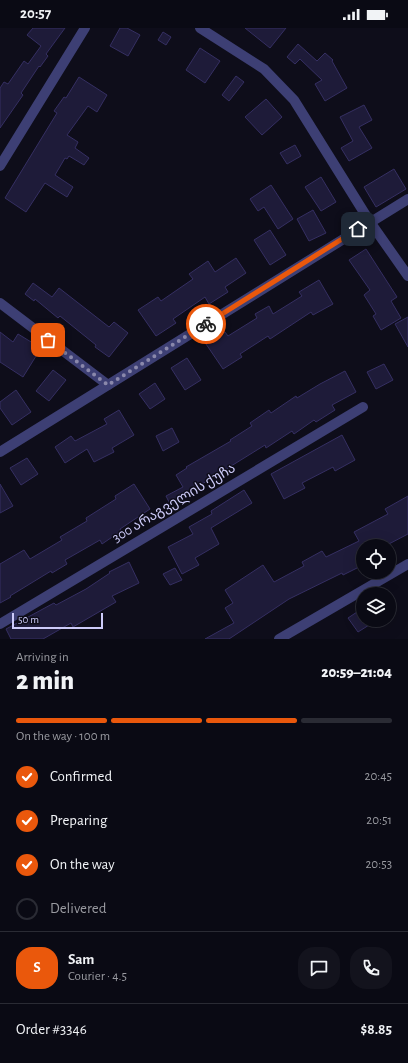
<!DOCTYPE html>
<meta charset="utf-8">
<style>
body{margin:0;font-family:"Alegreya Sans","Noto Sans Georgian",sans-serif;background:#13131d;color:#f1f3f6;height:100vh;display:flex;flex-direction:column;font-size:15px;white-space:nowrap}
*{box-sizing:border-box;margin:0}
p{font-size:13px;color:#999aa0}
.icon{flex:none;width:22px;height:22px;fill:none;stroke:currentColor;stroke-width:2;stroke-linecap:round;stroke-linejoin:round}
.map{position:relative;height:611px;overflow:hidden}
.drawer{display:flex;flex-direction:column;background:#0a0a14;flex:1}
.drawer>*{flex:none}
.buttons{position:absolute;left:356px;top:511px;display:grid;gap:8px}
.buttons a{display:grid;place-items:center;width:40px;height:40px;border-radius:50%;background:#0a0a14;box-shadow:0 4px 16px #0002,0 0 0 1px #2a2b34;font-size:20px}
.scale{position:absolute;left:12px;bottom:10px;width:91px;box-sizing:border-box;padding-left:4px;border:2px solid #cdcbf9;border-top:0;font-size:11px;line-height:14px;white-space:nowrap;color:#cdcbf9;-webkit-text-stroke:3px #0e0d1a;paint-order:stroke}
.pin{position:absolute;display:grid;place-items:center;width:34px;height:34px;color:#fff;margin:-17px;border-radius:8px;box-shadow:0 2px 6px #0006}
.courier{position:absolute;display:grid;place-items:center;width:40px;height:40px;margin:-20px;border:3px solid #ea580c;border-radius:50%;background:#fff;color:#222;box-shadow:0 1px 5px #0007}
.head em{font-style:normal;font-weight:800}
.head div{display:flex;flex-direction:column-reverse}
.head{display:flex;align-items:center;justify-content:space-between;height:68px;padding:0 16px}
h1{font-size:26px;font-weight:800;line-height:30px}
.bar{display:grid;grid-template-columns:repeat(4,1fr);gap:6px 4px;align-content:center;height:48px;padding:0 16px}
.bar i{height:5px;border-radius:3px;background:#2a2b34}
.bar .selected{background:#ea580c}
.bar p{grid-column:span 4}
.line{display:flex;align-items:center;gap:10px;padding:0 16px;border-top:1px solid #2a2b34}
.line div{flex:1}
.round{display:grid;place-items:center;flex:none;width:42px;height:42px;border-radius:16px;background:#13131d}
ol{padding:0 16px;list-style:none}
li{display:flex;align-items:center;gap:12px;height:44px}
li p{margin-inline-start:auto}
li .icon{padding:4px;border-radius:50%;background:#ea580c;color:#fff;stroke-width:4}
li:last-child{color:#999aa0}
li i{width:22px;height:22px;border:2px solid #2a2b34;border-radius:50%}
.status{display:flex;justify-content:space-between;align-items:center;height:28px;padding:0 20px;background:#0a0a14;direction:ltr}
.status svg{height:11px;fill:currentColor}
.map>svg:first-child{display:block}
</style>
<div class="status"><b>20:57</b><svg viewBox="0 0 49 12"><path d="M0 12V9h3v3zM5 12V6h3v6zM10 12V3h3v9zM15 12V0h3v12zM26 1h20v11H26zM47 4h2v5h-2z"/></svg></div>
<div class="map">
<svg width="408" height="611" viewBox="0 0 408 611">
<rect width="100%" height="100%" fill="#0e0d1a"/>
<!-- building -->
<g fill="#1e1b39" stroke="#352f62">
<polygon points="33,0 65,0 46,26 48,28 40,39 39,38 21,65 23,67 0,100 0,60 4,54 8,56 24,33 28,36 41,18 27,7"/>
<polygon points="120,0 127,0 140,7 128,28 110,18"/>
<polygon points="245,0 286,0 270,20"/>
<polygon points="163,4 171,9 166,17 158,12"/>
<polygon points="298,16 317,33 325,25 333,32 332,33 347,60 325,73 315,56 322,52 300,31 295,36 287,29"/>
<polygon points="200,20 220,33 205,55 186,42"/>
<polygon points="236,48 244,54 229,73 222,67"/>
<polygon points="79,49 107,67 97,84 88,78 67,107 78,114 75,120 89,130 84,137 69,128 67,131 65,130 55,147 73,159 67,169 45,155 26,184 5,170 57,85 54,83 64,69 66,70"/>
<polygon points="266,71 282,89 262,107 245,89"/>
<polygon points="364,77 372,92 359,99 372,120 349,133 341,120 353,113 340,89"/>
<polygon points="295,117 301,128 287,136 280,125"/>
<polygon points="394,141 406,161 376,179 364,159"/>
<polygon points="321,149 336,174 321,183 305,159"/>
<polygon points="271,157 293,191 278,201 264,179 258,183 250,171"/>
<polygon points="313,182 326,205 309,213 297,191"/>
<polygon points="270,202 286,227 270,237 254,212"/>
<polygon points="366,221 397,269 391,273 401,290 381,302 373,288 376,286 364,267 370,262 349,232"/>
<polygon points="236,230 246,245 225,259 228,264 209,276 205,269 173,291 176,295 156,308 138,282 158,269 161,273 193,251 189,246 208,233 215,244"/>
<polygon points="319,252 333,276 313,287 311,284 270,311 268,308 240,326 242,329 223,341 206,316 225,304 228,308 257,290 255,286 269,278 273,286 302,268 299,264"/>
<polygon points="33,255 52,269 59,260 109,299 114,294 128,305 109,329 95,319 96,317 60,288 58,290 35,271 34,273 25,266"/>
<polygon points="408,289 408,319 395,296"/>
<polygon points="0,304 13,314 18,306 41,320 23,349 0,334"/>
<polygon points="187,330 201,352 185,362 171,340"/>
<polygon points="384,336 393,352 376,361 367,344"/>
<polygon points="53,342 66,352 49,373 36,363"/>
<polygon points="345,343 356,364 332,377 335,382 316,394 314,392 294,406 292,403 266,420 265,417 170,476 166,468 183,459 176,447 187,440 186,439 231,413 230,412 252,398 250,395 269,382 271,385 296,368 297,370 320,356"/>
<polygon points="155,355 165,371 150,381 139,366"/>
<polygon points="16,362 31,384 12,397 0,380 0,374"/>
<polygon points="119,382 134,407 112,420 114,424 94,434 87,421 65,435 55,419 71,408 75,413 107,396 104,391"/>
<polygon points="172,400 179,414 163,423 156,408"/>
<polygon points="342,407 355,432 335,443 333,439 302,455 305,460 284,471 271,446"/>
<polygon points="27,430 38,446 21,457 10,440"/>
<polygon points="0,456 13,478 0,485"/>
<polygon points="134,456 150,481 120,501 121,503 102,516 100,512 65,532 67,536 52,545 51,543 10,568 11,569 0,575 0,536 24,522 30,531 62,512 60,509 87,493 86,490 116,471 115,468"/>
<polygon points="244,462 252,475 211,500 219,516 195,530 199,537 182,546 168,519 193,506 189,499 212,486 211,483"/>
<polygon points="408,468 408,506 385,518 363,518 363,537 343,547 342,545 289,571 229,611 205,611 234,595 225,580 233,575 225,562 263,537 274,554 304,538 302,534 322,523 326,529 359,513 354,504 388,486 385,481"/>
<polygon points="129,534 139,555 112,568 116,574 73,599 71,595 43,611 11,611 6,601 54,575 56,577 86,561 110,545 109,544"/>
<polygon points="175,540 182,552 170,557 163,546"/>
<polygon points="363,580 363,592 377,592 358,604 348,590"/>
</g>
<g fill="none" stroke-linecap="round" stroke-linejoin="round">
<!-- minor -->
<g stroke="#3d3f74" stroke-width="10">
<polyline points="200,0 264,41 294,72 370,194 408,248"/>
<polyline points="0,138 85,0"/>
<polyline points="0,275 108,357"/>
<polyline points="0,424 408,171"/>
<polyline points="0,596 363,379"/>
<polyline points="279,611 408,536"/>
</g>
</g>
<g fill="none" stroke-linecap="round" stroke-linejoin="round">
<!-- done -->
<polyline stroke="#8a88ab" stroke-width="4" stroke-dasharray="0 7.2" points="48,312 108,357 206,296"/>
<!-- route -->
<polyline stroke="#ea580c" stroke-width="5" points="206,296 358,201"/>
</g>
<g text-anchor="middle" dominant-baseline="central" stroke-width="3" stroke-linejoin="round" paint-order="stroke">
<!-- street labels -->
<g font-size="14" fill="#cdcbf9" stroke="#0e0d1a">
<text transform="translate(174 475) rotate(-31)">300 არაგველის ქუჩა</text>
</g>
</g>
</svg>
<div class="buttons">
<a><svg class="icon" aria-label="locate" viewBox="0 0 24 24"><circle cx="12" cy="12" r="6"/><path d="M12 2v4M12 18v4M2 12h4M18 12h4"/></svg></a>
<a><svg class="icon" aria-label="layers" viewBox="0 0 24 24"><path d="M12 4l9 5-9 5-9-5zM3 14l9 5 9-5"/></svg></a>
</div>
<div class="scale">50 m</div>
<div class="pin" style="left:48px;top:312px;background:#ea580c"><svg class="icon" aria-label="bag" viewBox="0 0 24 24"><path d="M5 8h14l-1 12H6zM9 8a3 3 0 0 1 6 0"/></svg></div>
<div class="pin" style="left:358px;top:201px;background:#1f2937"><svg class="icon" aria-label="home" viewBox="0 0 24 24"><path d="M3 11l9-7 9 7M6 9v11h12V9"/></svg></div>
<div class="courier" style="left:206px;top:296px"><svg class="icon" aria-label="bike" viewBox="0 0 24 24"><circle cx="6" cy="16" r="4"/><circle cx="18" cy="16" r="4"/><path d="M6 16l4-8h5l3 8M10 8l3 8H6M13 5h3"/></svg></div>
</div>
<section class="drawer">
<div class="head"><div><h1>2 min</h1><p>Arriving in</p></div><em>20:59–21:04</em></div>
<div class="bar"><i class="selected"></i><i class="selected"></i><i class="selected"></i><i></i><p>On the way · 100 m</p></div>
<ol>
<li><svg class="icon" aria-label="check" viewBox="0 0 24 24"><path d="M5 12l5 5 9-10"/></svg>Confirmed<p>20:45</p></li>
<li><svg class="icon" aria-label="check" viewBox="0 0 24 24"><path d="M5 12l5 5 9-10"/></svg>Preparing<p>20:51</p></li>
<li><svg class="icon" aria-label="check" viewBox="0 0 24 24"><path d="M5 12l5 5 9-10"/></svg>On the way<p>20:53</p></li>
<li><i></i>Delivered</li>
</ol>
<div class="line" style="height:72px"><b class="round" style="background:#ea580c;color:#fff">S</b><div><b>Sam</b><p>Courier · 4.5</p></div><a class="round"><svg class="icon" aria-label="chat" viewBox="0 0 24 24"><path d="M4 5h16v11H9l-5 4z"/></svg></a><a class="round"><svg class="icon" aria-label="phone" viewBox="0 0 24 24"><path d="M5 4h4l2 5-3 2q2 4 5 5l2-3 5 2v4C11 20 4 13 5 4z"/></svg></a></div>
<div class="line" style="height:52px"><div>Order #3346</div><b>$8.85</b></div>
</section>
